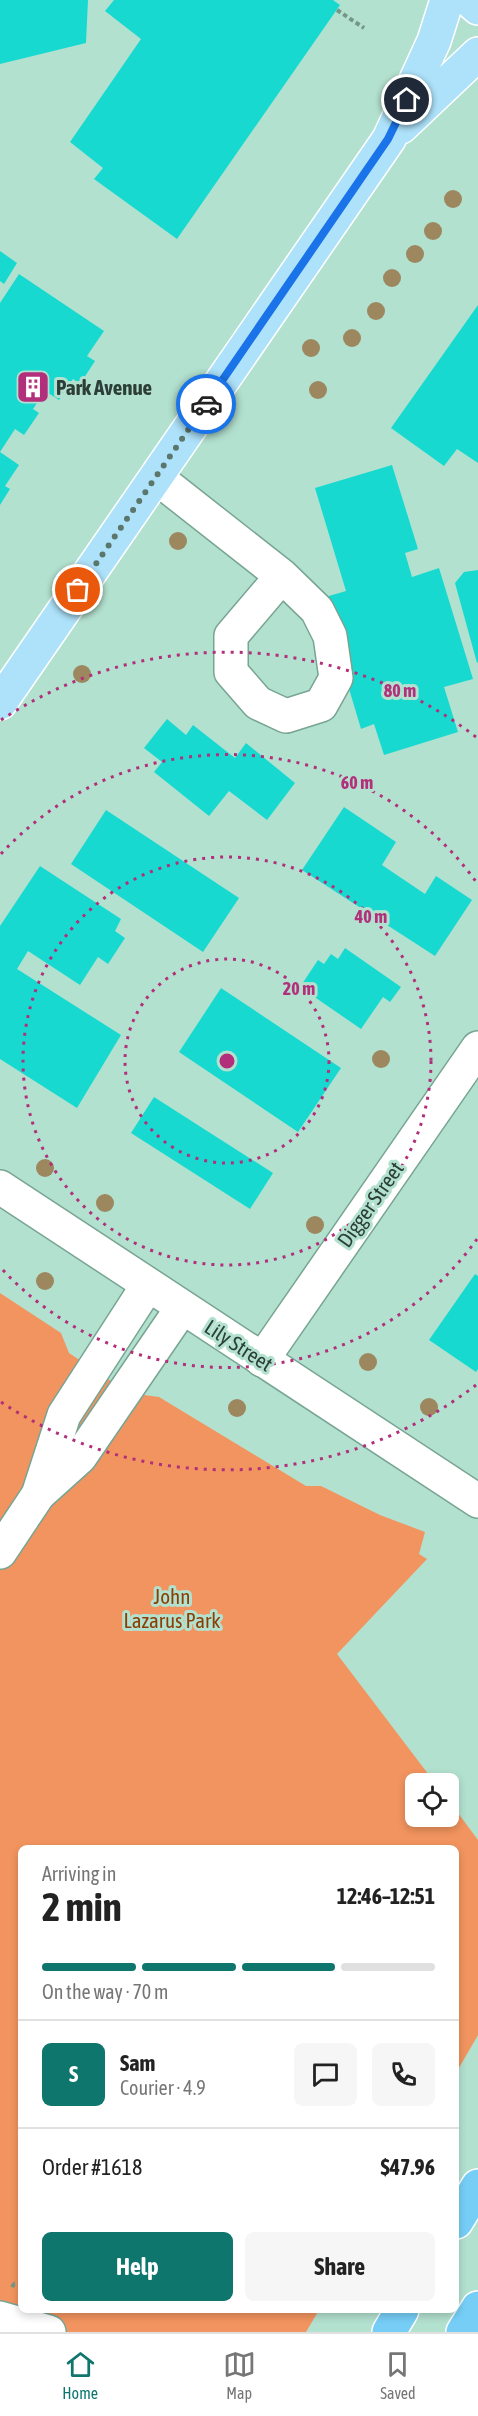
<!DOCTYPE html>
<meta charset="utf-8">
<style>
body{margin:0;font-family:"Asap Condensed",sans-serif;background:#f6f6f6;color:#222;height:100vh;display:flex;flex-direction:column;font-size:22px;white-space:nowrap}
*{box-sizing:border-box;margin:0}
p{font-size:20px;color:#767676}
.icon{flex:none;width:33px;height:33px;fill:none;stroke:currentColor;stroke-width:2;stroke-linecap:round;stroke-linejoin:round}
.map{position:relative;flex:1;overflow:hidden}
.details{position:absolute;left:18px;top:1845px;width:441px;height:468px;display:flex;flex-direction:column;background:#fff;border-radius:9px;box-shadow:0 3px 9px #0003}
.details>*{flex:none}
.buttons{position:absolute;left:405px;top:1773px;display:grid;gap:12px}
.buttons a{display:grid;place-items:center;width:54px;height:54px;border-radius:9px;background:#fff;box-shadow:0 3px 9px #0003;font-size:30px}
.pin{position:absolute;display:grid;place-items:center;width:51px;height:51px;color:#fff;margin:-26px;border:3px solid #fff;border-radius:50%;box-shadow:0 2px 6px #0007}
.courier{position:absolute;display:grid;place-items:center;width:60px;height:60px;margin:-30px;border:4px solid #1a73e8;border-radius:50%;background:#fff;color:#222;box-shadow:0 2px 8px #0007}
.overview em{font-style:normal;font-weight:700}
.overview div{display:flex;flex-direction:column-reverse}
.overview{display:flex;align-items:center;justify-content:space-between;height:102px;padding:0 24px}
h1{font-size:39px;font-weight:700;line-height:45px}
.bar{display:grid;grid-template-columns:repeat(4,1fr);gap:9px 6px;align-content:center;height:72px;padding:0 24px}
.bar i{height:8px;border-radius:4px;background:#e0e0e0}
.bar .current{background:#0f766e}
.bar p{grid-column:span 4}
.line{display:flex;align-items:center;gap:15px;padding:0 24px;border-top:2px solid #e0e0e0}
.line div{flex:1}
.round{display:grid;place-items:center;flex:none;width:63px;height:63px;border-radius:9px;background:#f6f6f6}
.cta{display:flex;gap:12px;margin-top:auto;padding:12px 24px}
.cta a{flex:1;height:69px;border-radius:9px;background:#0f766e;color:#fff;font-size:24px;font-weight:700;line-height:69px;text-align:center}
.cta a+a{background:#f6f6f6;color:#222}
.tab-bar{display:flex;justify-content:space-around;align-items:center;height:84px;border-top:2px solid #e0e0e0;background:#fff;font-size:16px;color:#767676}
.tab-bar a{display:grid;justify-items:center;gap:3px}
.tab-bar .current{color:#0f766e}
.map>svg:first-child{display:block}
</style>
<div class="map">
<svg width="478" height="2332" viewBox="0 0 478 2332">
<rect width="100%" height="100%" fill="#b3e1cf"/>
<!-- green -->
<polygon fill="#f2945f" points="0,1293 61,1333 69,1353 129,1393 159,1397 306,1486 321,1486 380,1515 425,1532 419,1554 427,1559 337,1654 435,1783 416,1784 416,1816 448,1816 449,1801 478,1840 478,2035 456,2073 456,1848 21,1848 21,2310 319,2310 306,2332 0,2332"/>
<!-- building -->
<g fill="#18d9d0">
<polygon points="0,0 88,0 86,43 0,64"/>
<polygon points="114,0 333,0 340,5 177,239 94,179 103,168 70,142 141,39 105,11"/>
<polygon points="0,251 17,263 4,284 0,281"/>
<polygon points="19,274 104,331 87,356 95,361 80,384 73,379 59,400 45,391 33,409 39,413 24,435 15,429 0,452 19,465 5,486 10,489 0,505 0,303"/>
<polygon points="478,305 478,463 457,449 444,466 391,428"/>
<polygon points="392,465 418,549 405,553 412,577 439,568 473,679 444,687 458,732 384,755 374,724 361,729 322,598 346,591 315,488"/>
<polygon points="478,570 478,662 477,663 455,583 464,572"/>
<polygon points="167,719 186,735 193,725 235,758 246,743 295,783 267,820 229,791 209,816 154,772 162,762 144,748"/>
<polygon points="344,807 396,842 382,865 425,894 436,876 472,900 435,956 302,870"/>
<polygon points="106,810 239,898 203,952 71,864"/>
<polygon points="40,866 121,919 115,931 125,938 108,964 98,957 80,985 28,951 17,969 121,1035 77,1108 0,1059 0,926"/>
<polygon points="345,948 401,987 390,1002 383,997 361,1029 300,987 318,960 324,964 331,954 338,959"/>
<polygon points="221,988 341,1068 298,1132 179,1052"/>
<polygon points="154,1097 273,1173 250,1209 131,1133"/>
<polygon points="475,1274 478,1276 478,1369 476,1372 429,1340"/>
</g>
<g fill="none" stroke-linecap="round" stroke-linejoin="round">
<defs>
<g id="minor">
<polyline points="156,477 282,576 317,610 330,636 336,678 321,705 286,716 258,703 231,672 231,636 282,576"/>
<polyline points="0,1187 478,1501"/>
<polyline points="262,1360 478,1048"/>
<polyline points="40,1493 80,1457 182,1308"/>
<polyline points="0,1552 38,1495 64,1415 148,1285"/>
<polyline points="0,2318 49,2332"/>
</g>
<g id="major">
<polyline points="469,0 478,8"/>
<polyline points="401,127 478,54"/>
<polyline points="0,703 389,139 434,41 447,0"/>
</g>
<g id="highway">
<polyline points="456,2222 478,2186"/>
<polyline points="389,2332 402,2310"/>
<polyline points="463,2332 478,2308"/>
</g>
</defs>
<!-- minor casing -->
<use href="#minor" stroke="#78a493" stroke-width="36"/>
<!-- major casing -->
<use href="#major" stroke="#fff" stroke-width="36"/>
<!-- highway casing -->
<use href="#highway" stroke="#fff" stroke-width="36"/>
<!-- path -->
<g stroke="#75978a" stroke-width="4" stroke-dasharray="4.5 3" stroke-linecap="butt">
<polyline points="337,10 364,28"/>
<polyline points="12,2287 14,2284 21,2284"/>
</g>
<!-- minor -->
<use href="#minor" stroke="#fff" stroke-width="33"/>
<!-- major -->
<use href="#major" stroke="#ade2fa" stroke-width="33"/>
<!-- highway -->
<use href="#highway" stroke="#76cef6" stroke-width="33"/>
</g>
<!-- trees -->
<g fill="#9c875f">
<circle cx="453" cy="199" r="9"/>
<circle cx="433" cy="231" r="9"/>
<circle cx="415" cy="254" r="9"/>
<circle cx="392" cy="278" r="9"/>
<circle cx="376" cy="311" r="9"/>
<circle cx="352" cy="338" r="9"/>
<circle cx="311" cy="348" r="9"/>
<circle cx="318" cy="390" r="9"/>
<circle cx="178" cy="541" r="9"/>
<circle cx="82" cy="674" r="9"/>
<circle cx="381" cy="1059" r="9"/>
<circle cx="45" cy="1168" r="9"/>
<circle cx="105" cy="1203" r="9"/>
<circle cx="315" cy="1225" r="9"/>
<circle cx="45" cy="1281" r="9"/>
<circle cx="368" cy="1362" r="9"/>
<circle cx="429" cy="1407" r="9"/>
<circle cx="237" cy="1408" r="9"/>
</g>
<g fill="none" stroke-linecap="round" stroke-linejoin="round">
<!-- done -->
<polyline stroke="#5b776c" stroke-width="6" stroke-dasharray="0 10.8" points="78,590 206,404"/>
<!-- route -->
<polyline stroke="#1a73e8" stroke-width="8" points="206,404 388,139 407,100"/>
</g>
<!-- distance rings -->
<g fill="none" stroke="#b12f7b" stroke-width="3" stroke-dasharray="3 6">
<circle cx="227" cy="1061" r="102"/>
<circle cx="227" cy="1061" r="204"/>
<path d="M477 1239A307 307 0 0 1 1 1268M1 854A307 307 0 0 1 477 883"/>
<path d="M476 1385A409 409 0 0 1 1 1402M1 720A409 409 0 0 1 476 737"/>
</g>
<!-- icons -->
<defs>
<symbol id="building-square" viewBox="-11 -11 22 22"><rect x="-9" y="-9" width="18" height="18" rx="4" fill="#b12f7b" stroke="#b3e1cf"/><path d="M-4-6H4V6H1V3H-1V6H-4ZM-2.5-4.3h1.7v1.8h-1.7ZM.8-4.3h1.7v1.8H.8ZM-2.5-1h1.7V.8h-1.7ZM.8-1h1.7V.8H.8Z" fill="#fff"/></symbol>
</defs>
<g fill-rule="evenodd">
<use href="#building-square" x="14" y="368" width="38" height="38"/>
</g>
<g text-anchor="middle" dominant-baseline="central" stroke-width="6" stroke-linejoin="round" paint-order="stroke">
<!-- poi labels -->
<g font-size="21" font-weight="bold" fill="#2b3e37" stroke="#b3e1cf" text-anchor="start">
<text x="56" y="387">Park Avenue</text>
</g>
<!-- street labels -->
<g font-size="21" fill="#2b3e37" stroke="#b3e1cf">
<text transform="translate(370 1204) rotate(-55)">Digger Street</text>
<text transform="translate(239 1345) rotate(33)">Lily Street</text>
</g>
<!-- park labels -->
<g font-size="21" fill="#8a3e04" stroke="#b3e1cf">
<text x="172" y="1596">John<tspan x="172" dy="24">Lazarus Park</tspan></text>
</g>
</g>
<circle cx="227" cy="1061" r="9" fill="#b12f7b" stroke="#b3e1cf" stroke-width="3"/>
<g font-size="18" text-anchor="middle" font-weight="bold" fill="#b12f7b" stroke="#b3e1cf" stroke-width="6" stroke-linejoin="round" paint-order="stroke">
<text x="400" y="697">80 m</text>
<text x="357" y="789">60 m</text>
<text x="371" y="923">40 m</text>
<text x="299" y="995">20 m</text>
</g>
</svg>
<div class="buttons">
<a><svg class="icon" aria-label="locate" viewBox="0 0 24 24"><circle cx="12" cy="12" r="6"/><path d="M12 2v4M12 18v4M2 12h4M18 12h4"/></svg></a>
</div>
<div class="pin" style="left:78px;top:590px;background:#ea580c"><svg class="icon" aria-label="bag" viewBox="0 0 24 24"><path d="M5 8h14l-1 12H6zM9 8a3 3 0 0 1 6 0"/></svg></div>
<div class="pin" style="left:407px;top:100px;background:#1f2937"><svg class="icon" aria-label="home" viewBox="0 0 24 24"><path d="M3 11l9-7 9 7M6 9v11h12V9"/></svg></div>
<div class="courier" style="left:206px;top:404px"><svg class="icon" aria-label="car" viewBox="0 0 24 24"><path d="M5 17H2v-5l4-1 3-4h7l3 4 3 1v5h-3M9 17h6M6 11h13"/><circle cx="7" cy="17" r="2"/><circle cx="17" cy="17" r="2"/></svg></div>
<section class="details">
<div class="overview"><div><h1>2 min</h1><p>Arriving in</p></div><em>12:46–12:51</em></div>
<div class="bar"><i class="current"></i><i class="current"></i><i class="current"></i><i></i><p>On the way · 70 m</p></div>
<div class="line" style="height:108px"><b class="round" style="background:#0f766e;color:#fff">S</b><div><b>Sam</b><p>Courier · 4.9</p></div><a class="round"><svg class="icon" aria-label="chat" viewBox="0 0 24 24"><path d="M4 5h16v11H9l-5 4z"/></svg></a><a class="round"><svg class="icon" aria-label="phone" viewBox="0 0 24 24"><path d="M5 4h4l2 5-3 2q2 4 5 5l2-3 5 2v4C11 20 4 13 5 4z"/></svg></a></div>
<div class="line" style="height:78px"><div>Order #1618</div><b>$47.96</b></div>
<div class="cta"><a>Help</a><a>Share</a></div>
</section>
</div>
<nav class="tab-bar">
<a class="current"><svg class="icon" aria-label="home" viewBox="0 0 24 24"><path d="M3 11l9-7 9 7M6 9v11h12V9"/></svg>Home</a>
<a><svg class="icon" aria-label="map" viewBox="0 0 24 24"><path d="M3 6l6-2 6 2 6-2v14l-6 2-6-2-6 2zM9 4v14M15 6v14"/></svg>Map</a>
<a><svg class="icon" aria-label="saved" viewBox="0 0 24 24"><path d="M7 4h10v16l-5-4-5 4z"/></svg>Saved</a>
</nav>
